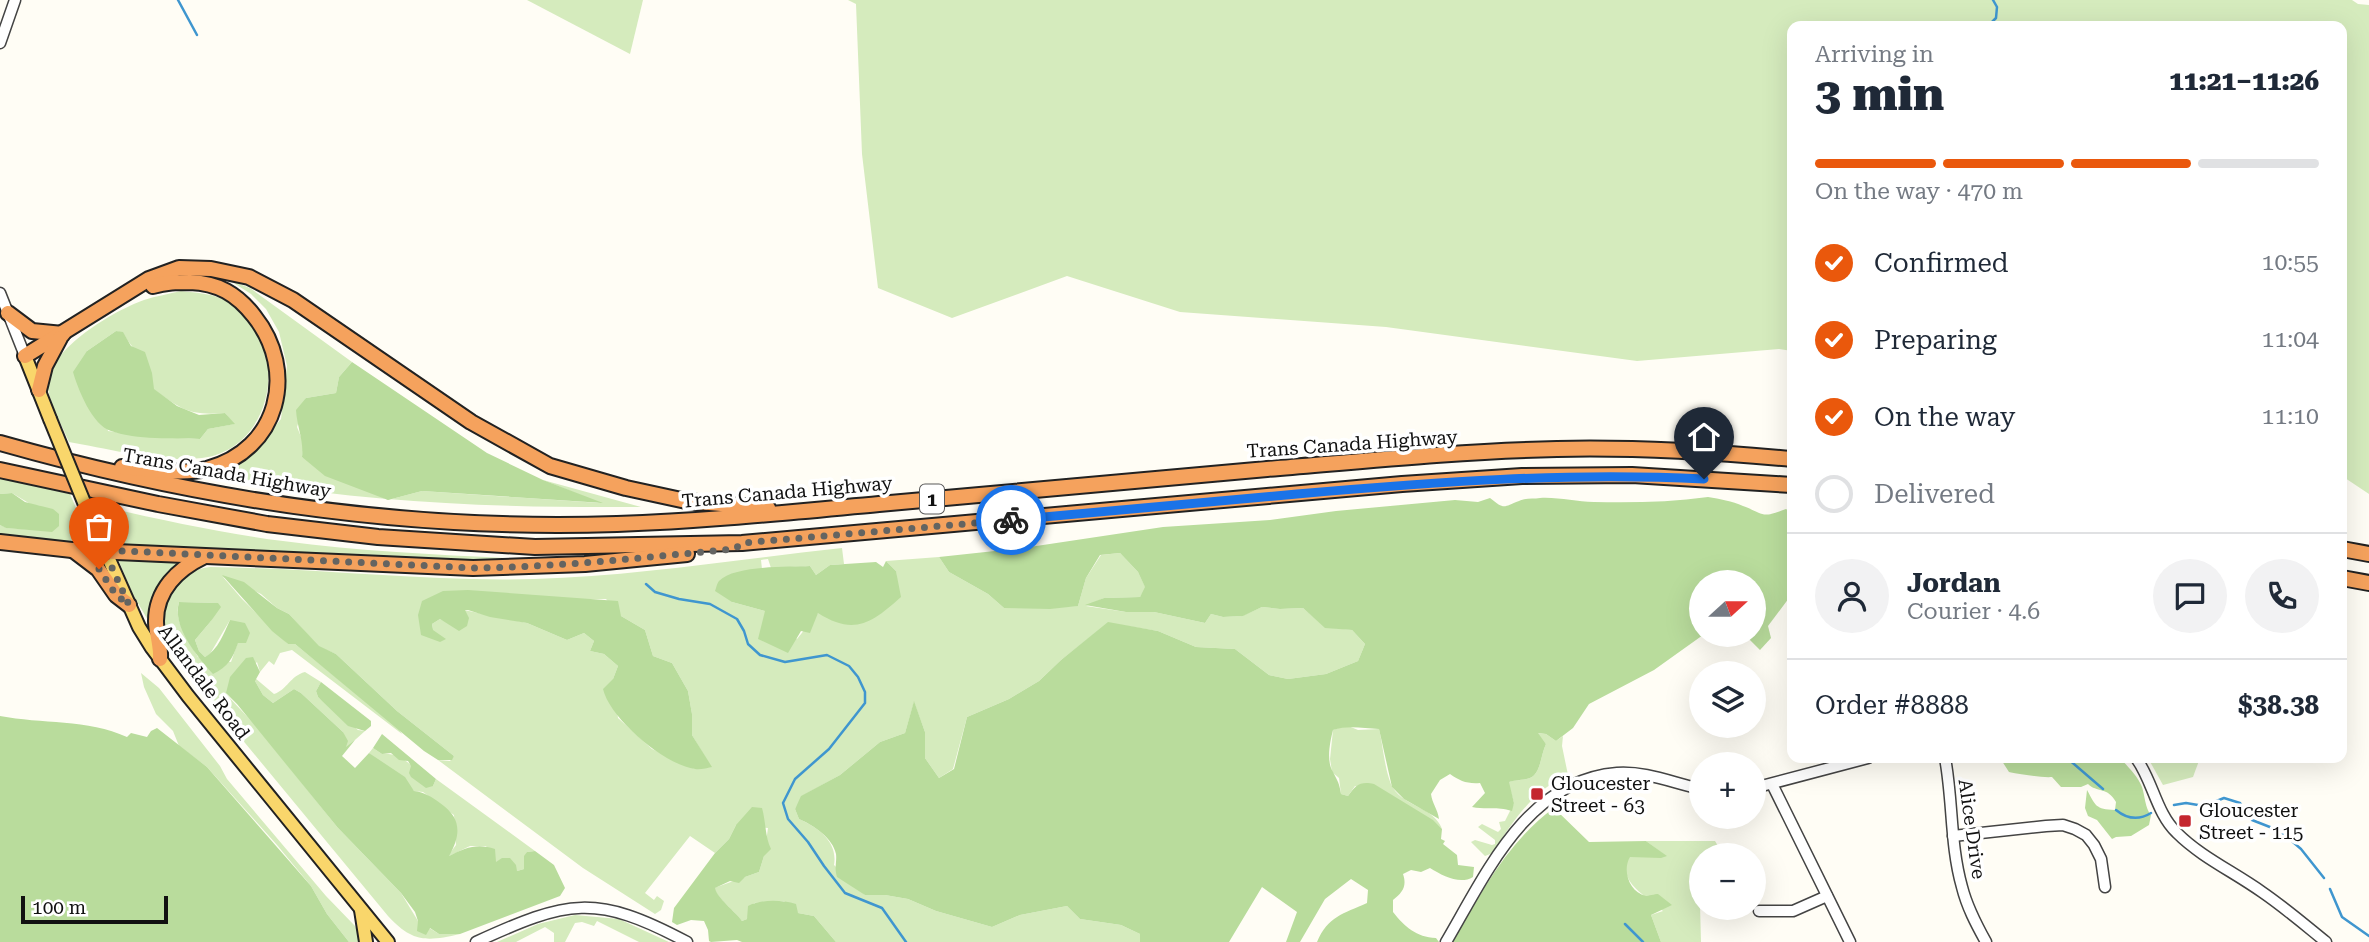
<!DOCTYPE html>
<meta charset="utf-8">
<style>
body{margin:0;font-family:"Roboto Serif",serif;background:#f2f2f3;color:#1f2937;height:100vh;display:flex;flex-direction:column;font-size:26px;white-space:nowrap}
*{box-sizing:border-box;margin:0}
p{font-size:23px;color:#747a83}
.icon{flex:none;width:38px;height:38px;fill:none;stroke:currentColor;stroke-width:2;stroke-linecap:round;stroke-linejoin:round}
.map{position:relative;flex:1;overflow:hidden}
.details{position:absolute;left:1787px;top:21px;width:560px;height:742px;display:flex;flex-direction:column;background:#fff;border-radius:14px;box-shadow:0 7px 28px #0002}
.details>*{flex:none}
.needle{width:46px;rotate:69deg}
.controls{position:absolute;left:1689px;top:570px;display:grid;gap:14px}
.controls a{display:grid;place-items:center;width:77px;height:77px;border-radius:50%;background:#fff;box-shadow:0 7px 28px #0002;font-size:35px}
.scale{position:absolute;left:21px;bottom:18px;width:147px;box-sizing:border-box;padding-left:7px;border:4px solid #111;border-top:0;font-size:19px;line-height:24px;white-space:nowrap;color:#111;-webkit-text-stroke:5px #fff;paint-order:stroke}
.pin{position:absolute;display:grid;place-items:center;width:60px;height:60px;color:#fff;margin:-72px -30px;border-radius:50% 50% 50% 0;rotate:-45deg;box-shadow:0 0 7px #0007}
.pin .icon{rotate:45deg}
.courier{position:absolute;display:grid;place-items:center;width:70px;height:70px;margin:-35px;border:5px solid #1a73e8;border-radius:50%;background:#fff;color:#222;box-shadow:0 2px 9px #0007}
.headline em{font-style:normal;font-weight:800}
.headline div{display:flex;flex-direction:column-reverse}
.headline{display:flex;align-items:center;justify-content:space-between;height:119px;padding:0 28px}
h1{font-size:46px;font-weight:800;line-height:52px}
.bar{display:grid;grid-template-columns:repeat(4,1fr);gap:10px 7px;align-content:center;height:84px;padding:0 28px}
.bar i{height:9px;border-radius:5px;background:#e0e1e3}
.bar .current{background:#ea580c}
.bar p{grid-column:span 4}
.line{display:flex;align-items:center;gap:18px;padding:0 28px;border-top:2px solid #e0e1e3}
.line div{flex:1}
.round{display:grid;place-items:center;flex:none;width:74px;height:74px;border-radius:37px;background:#f2f2f3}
ol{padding:0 28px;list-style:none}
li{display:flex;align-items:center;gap:21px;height:77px}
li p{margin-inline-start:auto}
li .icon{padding:7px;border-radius:50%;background:#ea580c;color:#fff;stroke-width:4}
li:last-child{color:#747a83}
li i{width:38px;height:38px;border:4px solid #e0e1e3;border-radius:50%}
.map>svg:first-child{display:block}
</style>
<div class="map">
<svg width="2369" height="942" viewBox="0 0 2369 942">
<rect width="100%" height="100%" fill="#fffdf5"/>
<!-- green -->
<g fill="#d5ebbd" fill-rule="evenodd">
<polygon points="527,0 643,0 630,54"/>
<polygon points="848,0 2352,0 2358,4 2369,5 2369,494 2342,476 2342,26 1792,26 1792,351 1779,349 1637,361 1386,327 1180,312 1067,276 952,318 878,288 862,154 856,4"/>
<path d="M 229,280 L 250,288 L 352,362 L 339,377 L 336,393 L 306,398 L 297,427 L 304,444 L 302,457 L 388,500 L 422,491 L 600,503 L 543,480 L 641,507 C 495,508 351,503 208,474 L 249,457 L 281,419 L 287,366 L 279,332 L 266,309 L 251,294 Z"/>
<path d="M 181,291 C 197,293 213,293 228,302 C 292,337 278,448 202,458 C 162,463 110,449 69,442 C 62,425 49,404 48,386 C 46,350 115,310 144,300 C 156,296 169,294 181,291 ZM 116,331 L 123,333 C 135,354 152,364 153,389 C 181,409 189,416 225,413 L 234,424 L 208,429 L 200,439 L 151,437 L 108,431 L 87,351 Z"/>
<polygon points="0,478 70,494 80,517 80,532 70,542 62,543 0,536 0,525 7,528 52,531 41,506 32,505 12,493 0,494"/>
<path d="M 95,505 C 158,519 220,533 283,541 C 364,552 446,555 527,559 L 479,564 L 134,547 C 105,539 106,532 95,505 Z"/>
<path d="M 842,548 L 844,564 L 830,565 L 816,575 L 810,566 L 771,568 L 768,559 L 761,560 L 762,569 L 754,570 L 732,602 L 765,611 L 797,639 L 818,613 L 897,584 L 896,571 L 886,561 L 939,557 L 949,572 L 988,594 L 1004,608 L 1078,606 L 1086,578 L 1101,555 L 1120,553 L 1138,572 L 1146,588 L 1140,597 L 1104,598 L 1086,606 L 1126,612 L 1154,612 L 1205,623 L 1211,614 L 1223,617 L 1242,616 L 1262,607 L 1280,609 L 1303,608 L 1325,627 L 1352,630 L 1365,644 L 1358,661 L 1326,674 L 1288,679 L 1269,675 L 1235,649 L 1196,647 L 1158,631 L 1108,623 L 1061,660 L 1039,681 L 1009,699 L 967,717 L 953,769 L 939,778 L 925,758 L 925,732 L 914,702 L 905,733 L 880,742 L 840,775 L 802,796 L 795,809 L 799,819 C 819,828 838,842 834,865 L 865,895 L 885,895 L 908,899 L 936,911 L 992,927 L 1020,915 L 1067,906 L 1080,919 L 1121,925 L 1140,934 L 1140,942 L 836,942 L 814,916 L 798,913 L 784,901 L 754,903 L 747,919 L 742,921 C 734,910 718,899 714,888 L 759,872 L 764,856 L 768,828 L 736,825 L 729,839 L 715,853 L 690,836 L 645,893 L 654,900 L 657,896 L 664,901 L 661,910 L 655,914 L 583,868 L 438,760 L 450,761 L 454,756 L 397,711 L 336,654 L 319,647 L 289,614 L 277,608 L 261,594 L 223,577 L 242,599 L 288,644 L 295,644 L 398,728 L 402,734 L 292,650 L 280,653 L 274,665 L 269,661 L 260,672 L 257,662 L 226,694 L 256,726 L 338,828 L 401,893 L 418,921 L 439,934 L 460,934 C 426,942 412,942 388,916 L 179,663 L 164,632 L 162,632 C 161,600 175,571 210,567 C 318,568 426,582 534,579 C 637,576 740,559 842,548 ZM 606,599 L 621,616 L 645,630 L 653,656 L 672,663 L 688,691 L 692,714 L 692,735 L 711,767 L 695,769 L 652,749 L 618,718 L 613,679 L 618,666 L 604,654 L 590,651 L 594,641 L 584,633 L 567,640 L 527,623 L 464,610 L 451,624 L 440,619 L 432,624 L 433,630 L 422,601 ZM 179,602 L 217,603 L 211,621 L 195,640 L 199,651 L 205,657 L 210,654 L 230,620 L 238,642 L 231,662 L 198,657 C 189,640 173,621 179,602 Z"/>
<path d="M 118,559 L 181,562 C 158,579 157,601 152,627 L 132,593 Z"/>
<path d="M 305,672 L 321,682 L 316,691 L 318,697 L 358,730 L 365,731 L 346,748 L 343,732 L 301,693 L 294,689 L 273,703 L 263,695 L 255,681 L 255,678 L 274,694 C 287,690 290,676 305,672 Z"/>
<polygon points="141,673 159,688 220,766 227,779 326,896 355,926 363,942 349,942 327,914 311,886 277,845 207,767 179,746 173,731 156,714 144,687"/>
<path d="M 1346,725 L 1358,730 L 1379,729 C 1383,745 1385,774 1393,788 C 1405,807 1434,807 1442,829 L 1432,820 L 1355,786 L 1348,796 L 1341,794 L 1339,778 L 1332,772 L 1330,759 L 1333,730 Z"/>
<path d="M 1537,733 L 1546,734 L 1556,741 L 1563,736 L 1562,746 L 1568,775 C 1533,790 1513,821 1493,853 L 1485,856 L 1471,842 L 1475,840 L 1492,845 L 1495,844 L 1495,840 L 1478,827 L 1482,824 L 1498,832 L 1501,829 L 1499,822 L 1505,821 L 1514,803 L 1508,782 C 1515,780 1527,780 1532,777 C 1541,771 1541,754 1546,744 Z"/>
<path d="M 373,748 L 382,754 C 404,752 417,772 433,786 L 436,779 L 535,851 L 527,852 L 524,869 L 517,871 L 496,863 L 486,846 L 470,846 L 447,857 L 456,845 L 454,815 L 423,792 L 414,791 L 369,753 Z"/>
<polygon points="2148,758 2200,758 2193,777 2163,785"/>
<path d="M 1646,841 L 1715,841 L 1724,856 L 1701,856 L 1699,866 L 1701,942 L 1661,942 L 1651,915 L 1663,911 C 1648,897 1615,881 1629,857 L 1666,856 Z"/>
<polygon points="575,915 619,919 669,942 639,942 597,921 594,926 582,922 575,923 565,942 554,942 554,933 545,927 516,942 497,942 538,924"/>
</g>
<!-- forest -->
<g fill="#b9dc9c">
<path d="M 116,331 L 123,332 L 131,346 L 145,352 L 152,373 L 154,389 L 177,406 L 199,415 L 225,413 L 235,424 L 208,429 L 200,439 C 173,438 137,440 111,431 C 92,425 78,389 73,372 L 87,351 Z"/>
<path d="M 352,362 L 487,453 L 543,480 L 603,503 L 422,491 L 388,500 L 325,476 L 302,457 C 304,441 297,427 296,410 L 306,398 L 336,393 L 339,377 Z"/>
<polygon points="12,493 25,502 53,509 59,514 59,526 52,532 6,528 0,525 0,494"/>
<path d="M 1708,497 C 1720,499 1732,501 1743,506 C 1765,514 1760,519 1786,509 L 1792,513 L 1792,594 L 1768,626 L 1771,638 L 1760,650 L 1745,635 L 1754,635 L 1754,583 L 1701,583 L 1701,635 L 1703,635 L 1654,670 L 1589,704 L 1573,728 L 1556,741 L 1546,734 L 1538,733 L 1546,744 C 1541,754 1541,771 1532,777 C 1527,780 1515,780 1509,782 L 1514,803 L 1512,811 C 1496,806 1487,810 1472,807 L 1485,793 L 1480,783 C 1467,784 1460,781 1450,774 L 1440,780 L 1431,794 C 1432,803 1438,810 1439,819 L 1404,799 L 1392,787 L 1379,729 C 1363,728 1347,725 1333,730 C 1330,742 1326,761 1333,772 C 1338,782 1339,782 1341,794 L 1348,796 C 1356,785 1360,781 1374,784 L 1433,820 L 1442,829 L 1441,839 L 1445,841 L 1443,844 L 1457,855 L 1458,865 L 1474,867 L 1473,877 C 1460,885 1443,876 1430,868 L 1421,872 L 1411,870 L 1403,874 C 1407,886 1403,892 1393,900 L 1393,912 C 1405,927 1416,937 1436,938 L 1439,942 L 1317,942 C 1328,916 1343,914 1367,903 L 1368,890 L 1351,879 L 1325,899 L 1300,942 L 1286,942 L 1297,912 L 1262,887 L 1229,942 L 1140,942 L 1140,934 L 1121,925 L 1080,919 L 1067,906 L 1020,915 L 992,927 L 936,911 L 908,899 L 885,895 L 865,895 L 837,877 C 834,868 837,862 836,854 C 833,838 813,825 799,819 L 795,809 L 801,796 L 840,775 L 880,742 L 905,733 L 914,701 L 925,732 L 925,758 L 939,778 L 954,769 L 967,717 L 1009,699 L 1039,681 L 1061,660 L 1108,622 L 1158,631 L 1196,647 L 1235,649 L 1269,675 L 1288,679 L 1326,674 L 1358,661 L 1365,644 L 1352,630 L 1325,628 L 1303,608 L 1280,609 L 1262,607 L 1243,616 L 1223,617 L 1211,614 L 1205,623 L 1154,612 L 1126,612 L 1085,605 L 1104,598 L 1140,597 L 1145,587 L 1138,572 L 1120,553 L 1100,555 L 1086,578 L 1078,606 L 1050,609 L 1004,608 L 988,594 L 949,572 L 939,557 L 1023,548 L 1163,527 L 1270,520 L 1336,511 L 1455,500 L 1478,502 L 1490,498 C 1505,510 1503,507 1519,501 C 1525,498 1533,499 1540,498 C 1559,497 1576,502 1594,502 C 1633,503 1671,502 1708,497 Z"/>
<path d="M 886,561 L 896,571 L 901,597 C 872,623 854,636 818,613 L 810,633 L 801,631 L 788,653 L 758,639 L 765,611 L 732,602 L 715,591 C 716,589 717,583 719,581 C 734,565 789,567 810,566 L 816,575 L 830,565 L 876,562 L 883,567 Z"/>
<polygon points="222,575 244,582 277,608 289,614 319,646 336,654 397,711 454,756 452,760 438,760 424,751 295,644 288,644 272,631"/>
<path d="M 468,590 L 618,601 L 621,616 L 645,630 L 653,656 L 672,663 L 688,691 L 692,714 L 692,735 L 712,767 C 707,768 700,770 695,769 C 665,765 610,719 603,689 L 613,679 L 618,666 L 604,654 L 590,651 L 594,641 L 584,633 L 567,640 L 527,623 L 490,617 L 468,610 L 465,610 L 469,618 L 467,626 L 459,631 L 440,619 L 432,624 L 433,630 L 446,639 L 440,642 L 421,635 L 418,615 L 422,601 L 443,591 Z"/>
<path d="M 179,602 L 218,603 L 221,607 L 211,621 L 195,640 L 199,651 L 205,657 C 218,650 224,633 230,620 L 245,623 L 250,633 L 246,643 L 238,643 C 233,658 228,667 213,674 C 197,656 172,627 179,602 Z"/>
<path d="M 253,657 L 260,672 L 255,681 L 263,695 L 273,703 L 294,689 L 301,693 L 343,732 L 348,741 L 346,747 L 355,740 L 342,756 L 355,768 L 369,753 L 405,777 L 414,791 C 424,792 432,797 440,803 C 462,818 461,835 449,856 C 465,848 477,843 495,849 L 496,862 L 502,858 L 510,858 L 516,865 L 517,871 L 524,869 L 524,856 L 527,852 L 535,851 L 554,865 L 565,888 L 560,896 L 460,934 L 439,934 L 430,928 L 426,935 L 417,931 L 418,921 L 415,912 L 401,893 L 338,828 L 237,704 L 226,693 L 230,677 L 246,658 Z"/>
<polygon points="321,682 371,721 371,726 365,731 348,726 318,697 316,691"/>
<path d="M 0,716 C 41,724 88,719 127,737 L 131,733 L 147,737 L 151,731 L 157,728 L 207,767 L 311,886 L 327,914 L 349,942 L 0,942 Z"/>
<polygon points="382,734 436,779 433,786 426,788 411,777 409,773 411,766 408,761 399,760 391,753 382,754 373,748"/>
<path d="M 2000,758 L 2120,758 C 2128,767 2137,775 2142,787 C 2145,796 2145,808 2151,815 L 2149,825 L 2131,836 L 2116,837 L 2112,839 L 2097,820 L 2088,816 L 2085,808 L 2087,790 C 2096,806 2095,809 2115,810 L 2116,802 C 2107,786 2097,793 2088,784 L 2081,787 L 2061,787 L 2052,777 C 2043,778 2018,774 2009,772 Z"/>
<path d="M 752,807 L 762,808 C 766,822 765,837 771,849 L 764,856 L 759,872 L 745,877 L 739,883 L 730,881 L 715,888 C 717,898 735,911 742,921 L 747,919 L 748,906 C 761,899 782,900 796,904 L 798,913 L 814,916 L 836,942 L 742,942 L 737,940 L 711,942 L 709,941 L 708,930 L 704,921 L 691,920 L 677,925 L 672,922 L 674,908 L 715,853 L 729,839 L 736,825 Z"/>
<path d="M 1554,808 L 1589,842 L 1646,841 L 1667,856 L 1661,858 L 1630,857 C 1622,870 1629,892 1646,896 C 1648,896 1655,894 1658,894 L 1672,905 L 1651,915 L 1661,942 L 1453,942 C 1480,894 1509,840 1554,808 Z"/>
</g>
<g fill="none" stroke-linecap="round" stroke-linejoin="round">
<!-- stream -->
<g stroke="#3f96cf" stroke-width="2.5">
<polyline points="178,0 197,35"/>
<polyline points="1988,26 1996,18 1997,7 1993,0"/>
<polyline points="646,584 655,592 679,599 710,604 737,619 744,631 748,644 760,655 785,662 827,655 849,666 858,677 865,692 865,703 829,749 795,779 783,803 788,819 808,842 824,866 845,893 882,908 906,942"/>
<polyline points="2067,758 2103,789"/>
<polyline points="2174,805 2186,803 2204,806 2224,798 2240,803 2252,820 2280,831 2301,849 2324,878"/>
<path d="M 2116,810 C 2127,819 2138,821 2151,813"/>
<polyline points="2330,889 2342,917 2369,936"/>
<polyline points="1625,924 1643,942"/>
</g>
<defs>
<g id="minor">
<polyline points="0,43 15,0"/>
<polyline points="0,293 25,356"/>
<path d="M 1945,758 C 1953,800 1950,845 1962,887 C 1967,907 1976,924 1986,942"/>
<path d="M 2136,758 C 2153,781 2156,813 2177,833 C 2201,857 2234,872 2262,892 C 2284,907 2305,925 2326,942"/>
<polyline points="1772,784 1850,942"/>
<polyline points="1754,788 1868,758"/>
<polyline points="1953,836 2046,826 2063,825 2075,829 2086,835 2094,845 2101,859 2105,887"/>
<polyline points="1759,911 1793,911 1827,896"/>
<path d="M 476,942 C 568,900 595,893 687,942"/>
<path d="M 1446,942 C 1486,874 1527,780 1617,773 C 1646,771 1673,783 1701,789"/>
</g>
<g id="major">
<polyline points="25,356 50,419"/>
<polyline points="88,512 139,627 152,648 188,696 388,942"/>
<polyline points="361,910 366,942"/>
</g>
<g id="highway">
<polyline points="8,313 32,331 63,334"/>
<polyline points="25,356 149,279 179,268 211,269 249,277 293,300 471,422 550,466 626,488 686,501 768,508"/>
<polyline points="39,390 45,366 60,338"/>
<path d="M 0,443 C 200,500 409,531 617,524 C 705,521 792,512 879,504 C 1009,492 1138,480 1267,469 C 1363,461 1460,451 1557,449 C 1635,447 1714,452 1792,459"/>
<path d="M 122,467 C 149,469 180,475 207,469 C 279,450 298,371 254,316 C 237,294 218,283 190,282 C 177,282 166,282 153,286"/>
<polyline points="0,470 158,504 267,524 378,537 535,547 742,543 1402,484 1522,476 1632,475 1792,485"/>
<polyline points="0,542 72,550 473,568 585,564 687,554"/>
<polyline points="2342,549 2369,554"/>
<polyline points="73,550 98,569 116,595 129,605"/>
<polyline points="2342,578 2369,583"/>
<path d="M 160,659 C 161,646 156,634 156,621 C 156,590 178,569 203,557"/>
</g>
</defs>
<!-- minor casing -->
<use href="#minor" stroke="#444" stroke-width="13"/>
<!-- major casing -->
<use href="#major" stroke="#222" stroke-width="16"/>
<!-- highway casing -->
<use href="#highway" stroke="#222" stroke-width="18"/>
<!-- minor -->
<use href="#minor" stroke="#fff" stroke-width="10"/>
<!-- major -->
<use href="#major" stroke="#f9d66b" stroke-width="12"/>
<!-- highway -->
<use href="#highway" stroke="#f5a25d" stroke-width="14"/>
<defs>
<polyline id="major-bridge" points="50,419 88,512"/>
</defs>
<!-- major-bridge casing -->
<use href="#major-bridge" stroke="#222" stroke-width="16" stroke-linecap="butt"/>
<!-- major-bridge -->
<use href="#major-bridge" stroke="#f9d66b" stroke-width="12"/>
</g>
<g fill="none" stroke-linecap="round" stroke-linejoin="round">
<!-- done -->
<path stroke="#646461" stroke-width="7" stroke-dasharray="0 12.6" d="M 99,569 L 116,595 L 129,605 L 104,550 L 473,568 C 561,567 647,557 735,549 L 742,543 L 1011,520"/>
<!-- route -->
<path stroke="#1a73e8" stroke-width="9" d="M 1011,520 C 1106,511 1201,502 1297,494 C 1433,482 1568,472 1704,479"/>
</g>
<!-- markers -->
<g fill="#c4262e" stroke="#fff" stroke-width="2.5">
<rect x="1530" y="787" width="14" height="14" rx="3.5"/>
<rect x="2178" y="814" width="14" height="14" rx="3.5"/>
</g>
<g text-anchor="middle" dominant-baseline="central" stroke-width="7" stroke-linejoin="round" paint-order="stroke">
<!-- shield labels -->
<rect fill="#fff" stroke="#585858" stroke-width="2" x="920" y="484.5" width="24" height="29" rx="5"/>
<g font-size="18" font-weight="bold" fill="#111">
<text x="932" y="499">1</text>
</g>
<!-- street labels -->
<g font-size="19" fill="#111" stroke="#fff">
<text transform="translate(1352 444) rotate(-4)">Trans Canada Highway</text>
<text transform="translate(227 473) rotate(10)">Trans Canada Highway</text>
<text transform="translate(787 492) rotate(-5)">Trans Canada Highway</text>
<text transform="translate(204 682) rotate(53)">Allandale Road</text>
<text transform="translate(1972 829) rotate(82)">Alice Drive</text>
</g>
<!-- poi labels -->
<g font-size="19" fill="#111" stroke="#fff" text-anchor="start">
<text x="1551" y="783">Gloucester<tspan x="1551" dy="22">Street - 63</tspan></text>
<text x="2199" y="810">Gloucester<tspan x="2199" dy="22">Street - 115</tspan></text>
</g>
</g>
</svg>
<div class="controls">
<a><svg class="needle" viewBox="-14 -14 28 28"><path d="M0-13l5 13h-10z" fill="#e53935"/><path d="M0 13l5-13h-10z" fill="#747a83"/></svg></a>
<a><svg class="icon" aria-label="layers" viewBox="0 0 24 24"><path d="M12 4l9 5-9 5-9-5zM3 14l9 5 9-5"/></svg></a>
<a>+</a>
<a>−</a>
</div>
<div class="scale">100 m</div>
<div class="pin" style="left:99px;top:569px;background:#ea580c"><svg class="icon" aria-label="bag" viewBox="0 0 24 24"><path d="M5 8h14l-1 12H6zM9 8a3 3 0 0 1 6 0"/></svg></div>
<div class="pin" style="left:1704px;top:479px;background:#1f2937"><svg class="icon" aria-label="home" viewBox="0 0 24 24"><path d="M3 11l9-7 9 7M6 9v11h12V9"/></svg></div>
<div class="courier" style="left:1011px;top:520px"><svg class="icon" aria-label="bike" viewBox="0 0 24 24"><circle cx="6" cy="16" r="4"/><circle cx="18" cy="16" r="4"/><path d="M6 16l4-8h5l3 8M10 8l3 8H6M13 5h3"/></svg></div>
<section class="details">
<div class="headline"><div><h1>3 min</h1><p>Arriving in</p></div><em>11:21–11:26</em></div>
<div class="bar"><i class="current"></i><i class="current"></i><i class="current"></i><i></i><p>On the way · 470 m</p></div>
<ol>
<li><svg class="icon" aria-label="check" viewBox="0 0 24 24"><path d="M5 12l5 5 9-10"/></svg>Confirmed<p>10:55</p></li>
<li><svg class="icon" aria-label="check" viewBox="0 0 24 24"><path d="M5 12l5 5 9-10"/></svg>Preparing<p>11:04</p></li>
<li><svg class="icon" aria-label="check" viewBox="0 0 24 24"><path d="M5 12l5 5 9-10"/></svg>On the way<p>11:10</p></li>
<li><i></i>Delivered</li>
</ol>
<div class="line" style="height:126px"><a class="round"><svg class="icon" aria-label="person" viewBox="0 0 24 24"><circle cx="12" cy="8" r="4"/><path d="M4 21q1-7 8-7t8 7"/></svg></a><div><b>Jordan</b><p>Courier · 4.6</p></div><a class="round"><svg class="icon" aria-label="chat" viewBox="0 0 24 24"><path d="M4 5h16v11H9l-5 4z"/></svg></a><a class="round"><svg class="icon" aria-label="phone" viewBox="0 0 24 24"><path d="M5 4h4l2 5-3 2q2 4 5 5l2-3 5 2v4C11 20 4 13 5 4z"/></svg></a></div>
<div class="line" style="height:91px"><div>Order #8888</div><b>$38.38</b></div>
</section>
</div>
